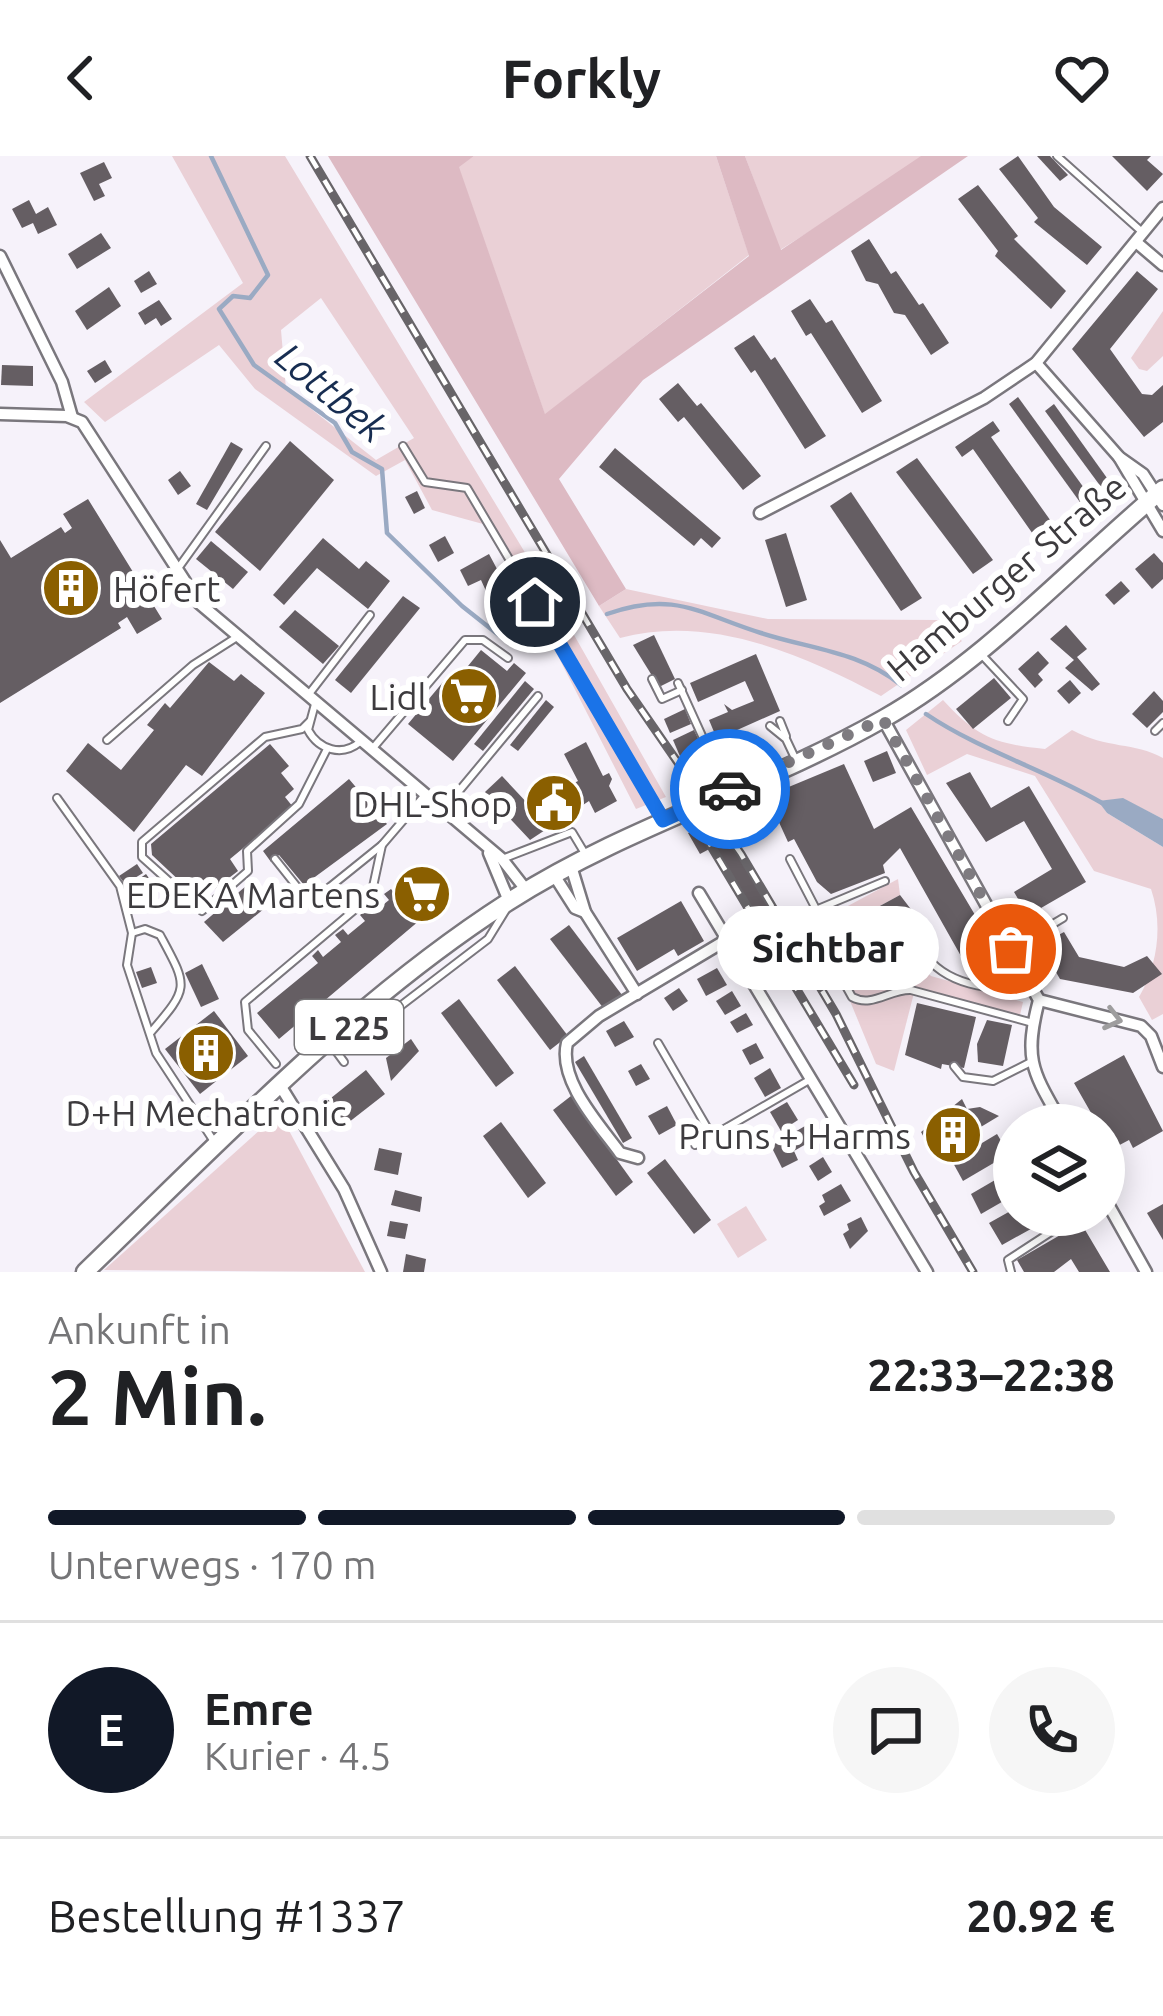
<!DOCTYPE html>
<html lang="de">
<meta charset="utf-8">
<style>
body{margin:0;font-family:Ubuntu,sans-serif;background:#f6f6f6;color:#202124;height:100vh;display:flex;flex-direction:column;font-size:45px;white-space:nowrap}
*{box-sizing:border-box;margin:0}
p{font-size:39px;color:#757577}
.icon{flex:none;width:66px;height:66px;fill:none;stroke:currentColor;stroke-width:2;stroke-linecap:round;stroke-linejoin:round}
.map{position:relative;height:1116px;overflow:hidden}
.drawer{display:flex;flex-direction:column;background:#fff;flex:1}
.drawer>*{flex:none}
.controls{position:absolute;left:993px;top:948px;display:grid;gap:24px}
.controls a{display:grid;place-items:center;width:132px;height:132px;border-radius:50%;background:#fff;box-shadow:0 6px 30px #0003;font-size:60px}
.pin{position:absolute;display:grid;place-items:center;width:102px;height:102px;color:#fff;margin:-51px;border:6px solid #fff;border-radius:50%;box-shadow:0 3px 12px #0007}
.courier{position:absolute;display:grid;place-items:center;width:120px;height:120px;margin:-60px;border:9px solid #1a73e8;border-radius:50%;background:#fff;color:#222;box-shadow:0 3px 15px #0007}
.bubble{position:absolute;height:84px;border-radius:42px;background:#fff;box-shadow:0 6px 30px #0003;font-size:39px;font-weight:700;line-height:84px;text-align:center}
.overview em{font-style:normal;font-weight:700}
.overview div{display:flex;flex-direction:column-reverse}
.overview{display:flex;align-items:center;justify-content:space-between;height:204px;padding:0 48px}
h1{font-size:78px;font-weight:700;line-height:90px}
.bar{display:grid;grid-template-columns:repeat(4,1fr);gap:18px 12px;align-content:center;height:144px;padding:0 48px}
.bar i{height:15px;border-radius:9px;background:#e0e0e0}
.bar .on{background:#111827}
.bar p{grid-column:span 4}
.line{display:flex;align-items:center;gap:30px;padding:0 48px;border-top:3px solid #e0e0e0}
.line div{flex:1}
.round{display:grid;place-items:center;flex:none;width:126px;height:126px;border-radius:63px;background:#f6f6f6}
header{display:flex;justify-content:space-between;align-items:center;height:156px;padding:0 48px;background:#fff;font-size:54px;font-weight:700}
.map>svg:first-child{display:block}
</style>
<header><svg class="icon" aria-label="back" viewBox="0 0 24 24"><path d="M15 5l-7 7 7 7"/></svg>Forkly<svg class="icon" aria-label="heart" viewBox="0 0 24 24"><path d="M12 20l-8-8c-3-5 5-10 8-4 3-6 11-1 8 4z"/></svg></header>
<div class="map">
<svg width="1163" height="1116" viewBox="0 0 1163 1116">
<rect width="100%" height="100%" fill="#f6f2fa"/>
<!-- green -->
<g fill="#ead0d6" fill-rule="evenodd">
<path d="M 172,0 L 285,0 L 561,456 L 666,641 L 636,653 L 540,465 L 483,368 L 432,354 L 405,304 L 376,320 L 255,233 L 219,189 L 105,266 L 84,246 L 243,127 ZM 321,142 L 414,282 L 376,304 L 286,233 L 281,174 Z"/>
<polygon points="474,0 716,0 749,99 545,259 458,10"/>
<polygon points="745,0 921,0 924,3 780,94"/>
<polygon points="1163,155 1163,200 1147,215 1139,213 1131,202"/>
<path d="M 626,433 L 768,463 L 940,464 L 962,485 L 881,540 C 801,498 710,458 620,482 L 599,450 Z"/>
<path d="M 943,544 C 977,581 995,588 1045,593 L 1072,574 C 1107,593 1134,586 1163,602 L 1163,663 L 1123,643 L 1099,645 L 1107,657 L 1163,691 L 1163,858 L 1152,864 L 1139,841 C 1158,809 1163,768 1151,733 L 1094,715 L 1035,620 L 967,598 L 927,619 L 906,574 Z"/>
<polygon points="898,723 900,739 832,776 862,830 913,802 931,820 1023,846 1020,859 915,833 894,915 876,908 850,845 807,772"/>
<polygon points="272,963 286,969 365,1116 104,1114"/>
<polygon points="746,1050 767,1084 738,1102 717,1068"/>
</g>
<!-- forest -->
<polygon fill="#ddbac3" points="328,0 474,0 459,11 545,258 749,100 716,0 745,0 781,94 921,0 968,0 643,224 559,323 626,433 599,450"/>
<!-- water -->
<polygon fill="#9aaac3" points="1123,642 1163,663 1163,691 1107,657 1098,645"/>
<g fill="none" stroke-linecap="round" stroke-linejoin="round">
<!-- stream -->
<g stroke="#9aaac3" stroke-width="4.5">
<polyline points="211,0 268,119 250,142 233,140 219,153 254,209 335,267 352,296 382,313 387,377 462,450 505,484 535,476"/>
<path d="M 607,458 C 675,434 700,458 761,477 C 810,493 859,495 901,529"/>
<path d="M 926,558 C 981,595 1044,613 1102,647"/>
</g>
</g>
<!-- building -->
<g fill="#655e63">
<polygon points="1018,0 1054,51 1102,91 1087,109 1034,66 1038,62 999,13"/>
<polygon points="1037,0 1050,0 1068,19 1060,25"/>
<polygon points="1112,0 1151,0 1147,4 1163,18 1147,35"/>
<polygon points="104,6 112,22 99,28 105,40 94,45 80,17"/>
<polygon points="978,29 1018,80 1014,83 1066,135 1051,153 995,100 998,95 958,43"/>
<polygon points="29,44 36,58 48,51 57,69 38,78 33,67 22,72 12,53"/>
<polygon points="101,77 111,92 77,113 68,98"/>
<polygon points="869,83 891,118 896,115 919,149 923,147 949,187 931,199 905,159 894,157 878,128 866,125 851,95"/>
<polygon points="149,115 157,128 141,137 134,125"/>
<polygon points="1137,115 1158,133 1110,193 1142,238 1152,239 1163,229 1163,266 1144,281 1072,193"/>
<polygon points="109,131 121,150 87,174 75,155"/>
<polygon points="810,143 826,167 832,164 882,245 862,257 811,177 806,180 791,155"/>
<polygon points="159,144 172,163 161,170 156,162 145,169 138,157"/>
<polygon points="754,179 771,204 775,201 826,280 805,293 755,214 751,217 734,192"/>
<polygon points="105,204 112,216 95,227 87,215"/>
<polygon points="2,209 33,210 33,230 1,229"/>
<polygon points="678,227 697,250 701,247 761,320 743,334 684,261 678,266 659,243"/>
<polygon points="1018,241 1092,343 1082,349 1009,248"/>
<polygon points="1054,248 1112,329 1104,335 1045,255"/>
<polygon points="993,265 1000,275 991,281 1053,368 1035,381 973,293 962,301 955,291"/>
<polygon points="290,285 334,324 260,415 215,376"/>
<polygon points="231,286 243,293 207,354 196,348"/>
<polygon points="615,292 721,382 712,392 701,382 694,390 599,311"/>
<polygon points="917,302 993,404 973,418 896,316"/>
<polygon points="180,315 191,330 178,339 168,324"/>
<polygon points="417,335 425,352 414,358 405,341"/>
<polygon points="851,336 922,442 901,455 830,350"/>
<polygon points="88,343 162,463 137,478 127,461 118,467 121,472 0,547 0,384 11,402 61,371 65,377 72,372 63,358"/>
<polygon points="786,377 807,444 786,451 765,384"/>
<polygon points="445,380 454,397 438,406 429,389"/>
<polygon points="323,382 359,413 366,405 390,425 368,453 317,412 284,449 273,439"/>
<polygon points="211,385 248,416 233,433 196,403"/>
<polygon points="1154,397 1163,407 1163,423 1152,433 1135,413"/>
<polygon points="489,398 504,426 486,435 481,424 468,430 460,414"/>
<polygon points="1121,425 1130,435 1114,449 1105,439"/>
<polygon points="403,440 420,452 351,537 335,524"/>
<polygon points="295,454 339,490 323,508 279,471"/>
<polygon points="1066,469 1087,493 1077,501 1100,528 1092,535 1065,512 1074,504 1050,483"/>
<polygon points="654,479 675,523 659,531 633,489"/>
<polygon points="481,494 507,515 514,507 526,517 453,605 408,568 448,520 455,526"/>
<polygon points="1038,495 1049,507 1038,518 1043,524 1035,532 1018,513"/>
<polygon points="756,498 780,555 717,583 709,564 728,556 724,548 732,554 754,545 745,525 698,546 690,527"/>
<polygon points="209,506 234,525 241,518 265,537 202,620 186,609 134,676 66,615 88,587 121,614 154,574 147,569 165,547 170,552"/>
<polygon points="994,522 1011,542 973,573 956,553"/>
<polygon points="1070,524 1081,537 1069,548 1057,535"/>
<polygon points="525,525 534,533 483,595 474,588"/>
<polygon points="1154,535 1163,545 1163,556 1147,572 1132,558"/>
<polygon points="546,544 554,551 518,595 510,589"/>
<polygon points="685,553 691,568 670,577 664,563"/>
<polygon points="694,574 704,595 682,605 673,584"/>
<polygon points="586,586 603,620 609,617 612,623 609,630 617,645 595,657 589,645 530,684 485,636 502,620 530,650 578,625 564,598"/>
<polygon points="270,588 289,610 281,617 294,633 285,641 293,651 230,703 238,715 200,744 152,699 151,688"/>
<polygon points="887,595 896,617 873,626 864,605"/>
<polygon points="844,608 874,673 911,651 994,791 988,813 966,809 900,692 883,709 885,717 831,738 817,726 794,683 788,686 767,640"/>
<polygon points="970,616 991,652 1029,630 1086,726 1041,752 1047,762 1034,770 1014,736 1052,713 1024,665 986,686 946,627"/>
<polygon points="349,623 387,668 304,729 279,699 271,706 263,695"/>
<polygon points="718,653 723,661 735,654 752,682 734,693 790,788 777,796 715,690 700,698 688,677 695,674 692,668"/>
<polygon points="137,708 143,717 125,728 119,720"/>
<polygon points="146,718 154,729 141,739 133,727"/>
<polygon points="417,722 439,748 279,883 257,857 318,807 312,800 318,794 323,801 341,786 335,779 343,773 348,779 365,765 360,759 368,752 372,758 389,744 384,738 391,733 396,739"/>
<polygon points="246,730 265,752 223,786 204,766"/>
<polygon points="900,739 923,769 918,772 930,793 862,830 832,776"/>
<polygon points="681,745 704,785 678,800 674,793 637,815 617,782"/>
<polygon points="569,769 622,839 604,853 550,783"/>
<polygon points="1064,776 1079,801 1124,811 1147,800 1162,818 1133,837 1060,823 1040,789"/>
<polygon points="202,808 219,843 201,851 185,817"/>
<polygon points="515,810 568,880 550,894 497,824"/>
<polygon points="151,811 157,827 142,832 136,816"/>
<polygon points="717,812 727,829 706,840 697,823"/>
<polygon points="679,832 688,845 673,855 664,842"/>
<polygon points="732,835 741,850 725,859 716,845"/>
<polygon points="459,843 514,917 496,931 441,857"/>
<polygon points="917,847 976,861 964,912 942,908 941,913 905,899"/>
<polygon points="214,855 248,900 200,938 165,893"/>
<polygon points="746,857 753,869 737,877 730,866"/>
<polygon points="987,864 1012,869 1003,910 978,906 977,888"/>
<polygon points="624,865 634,881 615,891 606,875"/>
<polygon points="411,883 419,895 391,925 386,902"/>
<polygon points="756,887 764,902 750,909 742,894"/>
<polygon points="1124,899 1163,975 1133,992 1129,984 1112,993 1104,969 1098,969 1074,927"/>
<polygon points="584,900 632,982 623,987 575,906"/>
<polygon points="641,908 650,923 636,930 628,915"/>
<polygon points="770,912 781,932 765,941 754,922"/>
<polygon points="366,914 385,938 344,970 326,946"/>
<polygon points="571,940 633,1026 616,1040 553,954"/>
<polygon points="962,943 967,953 980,951 999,960 946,992 941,983 929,991 921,976"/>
<polygon points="787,946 798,964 781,975 770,956"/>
<polygon points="667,950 677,969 659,979 648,960"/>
<polygon points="501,966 546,1027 528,1042 483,980"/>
<polygon points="805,970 813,984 794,995 798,1004 782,1012 771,990"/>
<polygon points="997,978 1009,998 963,1025 952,1005"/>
<polygon points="379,992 402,997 398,1019 374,1014"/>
<polygon points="823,1001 832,1016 818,1025 809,1010"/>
<polygon points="665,1003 711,1064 694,1078 647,1017"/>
<polygon points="1014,1013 1014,1039 981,1058 971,1038"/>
<polygon points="841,1028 851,1045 824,1060 819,1050 825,1046 822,1039"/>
<polygon points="395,1034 422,1041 420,1056 391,1049"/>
<polygon points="1163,1048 1163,1084 1147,1057"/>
<polygon points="1014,1053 1014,1059 1056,1059 1002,1089 989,1067"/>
<polygon points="861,1061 868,1075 850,1093 843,1078 849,1074 847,1068"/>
<polygon points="390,1065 408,1068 405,1083 387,1080"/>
<polygon points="1081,1067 1110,1116 1079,1116 1071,1103 1054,1116 1024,1116 1017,1104"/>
<polygon points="406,1098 426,1103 424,1116 403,1116"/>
</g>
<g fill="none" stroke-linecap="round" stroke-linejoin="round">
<defs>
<g id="service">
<polyline points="1057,0 1141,75"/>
<polyline points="403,290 425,326 467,332 663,663"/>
<polyline points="179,411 266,290"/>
<polyline points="980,497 1023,543 1008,565"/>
<polyline points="652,523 662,543 682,534"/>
<polyline points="678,527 727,635"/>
<polyline points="309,538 370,459"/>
<path d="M 315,548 L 308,574 C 319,594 342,601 360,586"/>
<polyline points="780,565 786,580"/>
<polyline points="309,566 302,573 265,581 142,686 142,701 202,755 248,715 247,695 299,648 327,593"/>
<polyline points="770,570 786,583 795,602"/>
<polyline points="1155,575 1163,567"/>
<polyline points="107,584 193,509 237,481"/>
<polyline points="373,592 465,484 483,484 508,502"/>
<polyline points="57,642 120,730 132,777 127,809 156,897 215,987"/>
<polyline points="444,653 538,540"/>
<polyline points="275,703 310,747 382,689 424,640"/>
<polyline points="502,703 572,676 587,701"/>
<polyline points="790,703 816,753"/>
<path d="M 885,725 L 806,758 L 852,841 C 872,852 890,833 911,834 L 1033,867"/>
<path d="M 132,777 L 145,773 L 160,779 C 188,831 190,831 151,876"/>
<polyline points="1011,793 1063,762"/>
<path d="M 923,796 C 944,828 991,837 1027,829"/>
<polyline points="338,884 356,884 488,783 507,752"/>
<polyline points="330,887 344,906"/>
<polyline points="658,887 712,980 811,923"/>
<polyline points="276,908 248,874 245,846 371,740 382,689"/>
<polyline points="954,910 963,921 993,925 1029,907"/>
<polyline points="695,989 712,980"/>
<polyline points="1011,1116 1008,1104 1077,1059"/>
</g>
<g id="minor">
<polyline points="1136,86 1163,109"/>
<polyline points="0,100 62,226 72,261"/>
<polyline points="1036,207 1119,301 1143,318 1163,349"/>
<polyline points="0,258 67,260 82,266 199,447 502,703 527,735"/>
<polyline points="1119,301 1163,375"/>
<polyline points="760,357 984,242 1036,207 1163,52"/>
<path d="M 883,563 L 1039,844 C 1023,905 1033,916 1063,969"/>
<polyline points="489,697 509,745"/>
<polyline points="571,710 585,756 637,838"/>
<polyline points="554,719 575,752 585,756"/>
<polyline points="699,737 927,1116"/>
<polyline points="1039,844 1141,870 1151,880 1163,911"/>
<polyline points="281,931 344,1033 381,1116"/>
<path d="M 638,1002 L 620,997 C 599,968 558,925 567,887 L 599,860 L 728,783"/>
<polyline points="1104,1041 1146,1116"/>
</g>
<path id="primary" d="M 85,1116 C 218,988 352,846 508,746 C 626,670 762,632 883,563 C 987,504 1072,409 1163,333"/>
</defs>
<!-- service casing -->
<use href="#service" stroke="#7a777d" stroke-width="10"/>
<!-- minor casing -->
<use href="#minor" stroke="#7a777d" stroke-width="15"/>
<!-- primary casing -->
<use href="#primary" stroke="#7a777d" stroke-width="21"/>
<!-- service -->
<use href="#service" stroke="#fff" stroke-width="6"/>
<!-- minor -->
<use href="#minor" stroke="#fff" stroke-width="10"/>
<!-- primary -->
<use href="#primary" stroke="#fff" stroke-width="16"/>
<defs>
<g id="rail">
<polyline points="310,0 627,533 741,698 836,858 914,1016 973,1116"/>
<polyline points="675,630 854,929"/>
</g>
</defs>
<!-- rail casing -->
<use href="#rail" stroke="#686569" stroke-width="9"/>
<!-- rail -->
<use href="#rail" stroke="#fff" stroke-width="4.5" stroke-dasharray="14" stroke-linecap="butt"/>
</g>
<!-- one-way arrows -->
<defs><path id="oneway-chevron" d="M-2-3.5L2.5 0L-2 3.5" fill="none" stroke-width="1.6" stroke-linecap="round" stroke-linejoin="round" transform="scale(3)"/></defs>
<use stroke="#9e9d9e" href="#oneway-chevron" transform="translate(1113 863) rotate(14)"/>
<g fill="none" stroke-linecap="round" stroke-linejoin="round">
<!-- done -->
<polyline stroke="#7e7b80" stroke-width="12" stroke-dasharray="0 21.6" points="730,633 883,563 1011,793"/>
<!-- route -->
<polyline stroke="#1a73e8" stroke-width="15" points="535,446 663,664 730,633"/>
</g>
<!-- icons -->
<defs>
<symbol id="building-disc" viewBox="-11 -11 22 22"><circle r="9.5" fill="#8a5f00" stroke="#fff"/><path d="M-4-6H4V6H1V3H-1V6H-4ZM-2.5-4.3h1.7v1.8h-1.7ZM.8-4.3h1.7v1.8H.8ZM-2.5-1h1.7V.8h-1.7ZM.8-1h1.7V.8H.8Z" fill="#fff"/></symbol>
<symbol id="supermarket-disc" viewBox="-11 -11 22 22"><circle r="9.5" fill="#8a5f00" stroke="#fff"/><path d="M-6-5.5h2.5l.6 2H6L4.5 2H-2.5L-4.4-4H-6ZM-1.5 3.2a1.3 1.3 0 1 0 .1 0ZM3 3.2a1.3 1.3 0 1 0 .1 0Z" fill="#fff"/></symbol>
<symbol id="civic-disc" viewBox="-11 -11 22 22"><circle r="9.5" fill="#8a5f00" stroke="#fff"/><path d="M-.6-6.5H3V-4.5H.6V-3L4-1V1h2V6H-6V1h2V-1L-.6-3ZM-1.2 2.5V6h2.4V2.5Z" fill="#fff"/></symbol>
</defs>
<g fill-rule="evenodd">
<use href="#building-disc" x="38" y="399" width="66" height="66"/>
<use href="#supermarket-disc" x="436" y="507" width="66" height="66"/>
<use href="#civic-disc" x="521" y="614" width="66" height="66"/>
<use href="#supermarket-disc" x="389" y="705" width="66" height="66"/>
<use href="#building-disc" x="173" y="864" width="66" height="66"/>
<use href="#building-disc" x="920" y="946" width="66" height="66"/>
</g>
<g text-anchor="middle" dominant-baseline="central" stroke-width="12" stroke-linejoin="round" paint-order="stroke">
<!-- shield labels -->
<rect fill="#fff" stroke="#777678" stroke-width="3" x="295" y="844" width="108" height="54" rx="9"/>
<g font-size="33" font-weight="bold" fill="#3d3b3e">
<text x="349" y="871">L 225</text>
</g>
<!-- street labels -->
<g font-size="36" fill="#3d3b3e" stroke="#fff">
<text transform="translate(1006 421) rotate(-40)">Hamburger Straße</text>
</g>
<!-- poi labels -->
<g font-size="36" fill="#3d3b3e" stroke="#fff" text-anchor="end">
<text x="113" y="432" text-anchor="start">Höfert</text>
<text x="427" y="540">Lidl</text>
<text x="512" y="647">DHL-Shop</text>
<text x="380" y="738">EDEKA Martens</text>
<text x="206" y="956" text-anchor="middle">D+H Mechatronic</text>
<text x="911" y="979">Pruns + Harms</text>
</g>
<!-- water labels -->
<g font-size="39" font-style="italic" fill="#172d51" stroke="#fff">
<text transform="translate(332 236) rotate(40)">Lottbek</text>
</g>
</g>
</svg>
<div class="controls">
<a><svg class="icon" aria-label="layers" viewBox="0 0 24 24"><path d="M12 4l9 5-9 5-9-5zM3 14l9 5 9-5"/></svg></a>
</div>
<div class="pin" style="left:1011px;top:793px;background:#ea580c"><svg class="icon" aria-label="bag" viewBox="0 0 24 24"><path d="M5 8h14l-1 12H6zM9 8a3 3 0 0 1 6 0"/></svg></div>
<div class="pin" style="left:535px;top:446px;background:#1f2937"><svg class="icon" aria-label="home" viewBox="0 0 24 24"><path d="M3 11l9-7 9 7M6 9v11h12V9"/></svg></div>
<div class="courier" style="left:730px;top:633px"><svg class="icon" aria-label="car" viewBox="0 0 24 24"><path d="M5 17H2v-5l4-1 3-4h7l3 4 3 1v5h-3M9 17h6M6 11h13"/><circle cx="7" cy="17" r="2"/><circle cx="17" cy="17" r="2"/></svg></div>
<div class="bubble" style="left:717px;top:750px;width:222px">Sichtbar</div>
</div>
<section class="drawer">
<div class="overview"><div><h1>2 Min.</h1><p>Ankunft in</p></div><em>22:33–22:38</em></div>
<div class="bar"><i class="on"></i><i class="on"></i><i class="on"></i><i></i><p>Unterwegs · 170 m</p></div>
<div class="line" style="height:216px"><b class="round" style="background:#111827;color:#fff">E</b><div><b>Emre</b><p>Kurier · 4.5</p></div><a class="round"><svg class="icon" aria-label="chat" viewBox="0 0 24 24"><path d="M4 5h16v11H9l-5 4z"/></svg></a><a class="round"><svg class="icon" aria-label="phone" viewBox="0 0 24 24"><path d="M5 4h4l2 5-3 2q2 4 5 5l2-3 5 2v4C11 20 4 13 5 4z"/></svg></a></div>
<div class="line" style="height:156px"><div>Bestellung #1337</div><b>20.92 €</b></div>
</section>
